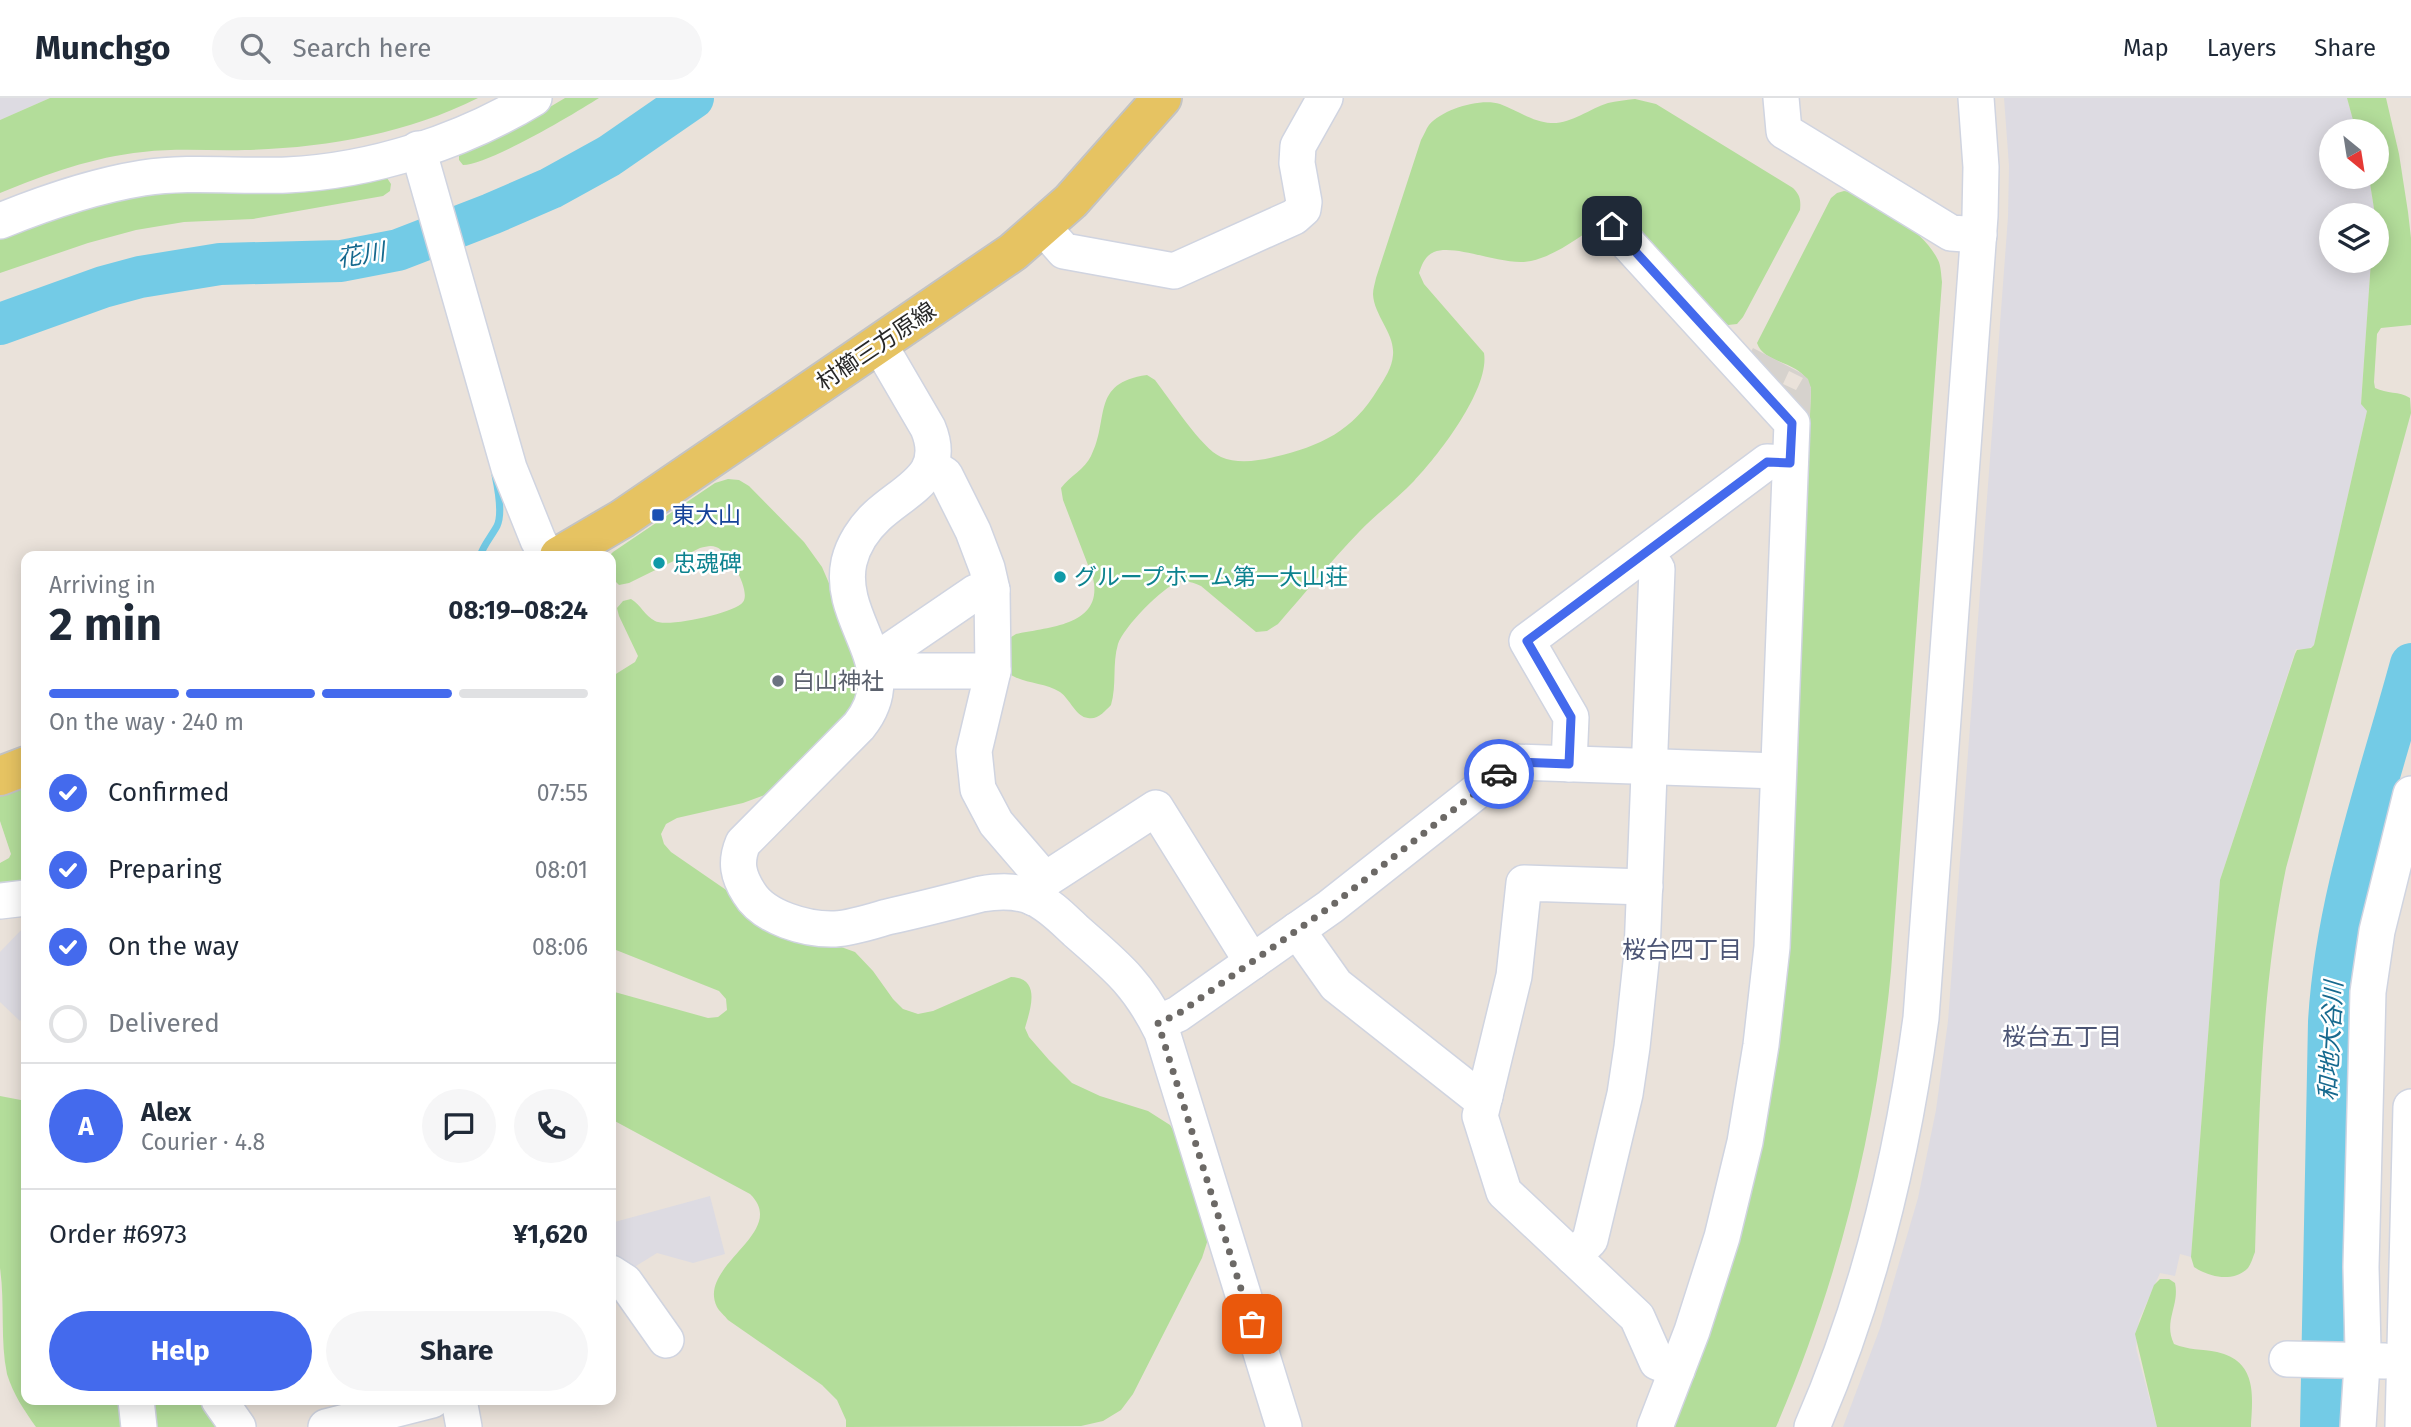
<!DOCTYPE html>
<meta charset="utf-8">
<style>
body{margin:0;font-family:"Fira Sans","Noto Sans JP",sans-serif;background:#f6f6f7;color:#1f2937;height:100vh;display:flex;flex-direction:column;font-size:26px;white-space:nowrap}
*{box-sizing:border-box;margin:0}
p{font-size:23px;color:#747a83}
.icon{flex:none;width:38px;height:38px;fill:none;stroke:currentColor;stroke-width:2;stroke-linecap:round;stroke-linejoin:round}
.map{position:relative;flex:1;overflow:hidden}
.drawer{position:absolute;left:21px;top:453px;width:595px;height:854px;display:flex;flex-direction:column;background:#fff;border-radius:14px;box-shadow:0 4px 18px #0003}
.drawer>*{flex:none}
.needle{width:46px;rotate:150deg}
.fabs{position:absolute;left:2319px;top:21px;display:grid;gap:14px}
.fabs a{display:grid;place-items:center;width:70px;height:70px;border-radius:50%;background:#fff;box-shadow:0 4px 18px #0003;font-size:35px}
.pin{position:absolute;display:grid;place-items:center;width:60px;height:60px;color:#fff;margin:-30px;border-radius:14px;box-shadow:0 4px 10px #0006}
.courier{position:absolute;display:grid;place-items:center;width:70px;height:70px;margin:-35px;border:5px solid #446aed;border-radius:50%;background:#fff;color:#222;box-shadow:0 2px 9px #0007}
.overview em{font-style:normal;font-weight:700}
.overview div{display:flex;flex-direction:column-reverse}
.overview{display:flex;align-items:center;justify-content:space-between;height:119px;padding:0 28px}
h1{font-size:46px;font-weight:700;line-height:52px}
.bar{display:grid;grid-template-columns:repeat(4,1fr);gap:10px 7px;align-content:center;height:84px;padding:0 28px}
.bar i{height:9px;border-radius:5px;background:#e0e1e3}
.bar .current{background:#446aed}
.bar p{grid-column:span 4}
.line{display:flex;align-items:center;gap:18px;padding:0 28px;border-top:2px solid #e0e1e3}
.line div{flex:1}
.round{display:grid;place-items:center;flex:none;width:74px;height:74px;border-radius:37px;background:#f6f6f7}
ol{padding:0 28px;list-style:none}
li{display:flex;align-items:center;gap:21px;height:77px}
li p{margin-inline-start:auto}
li .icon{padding:7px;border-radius:50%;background:#446aed;color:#fff;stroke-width:4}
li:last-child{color:#747a83}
li i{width:38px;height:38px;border:4px solid #e0e1e3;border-radius:50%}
.action{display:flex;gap:14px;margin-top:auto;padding:14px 28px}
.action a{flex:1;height:80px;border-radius:42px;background:#446aed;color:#fff;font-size:28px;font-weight:700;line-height:80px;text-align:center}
.action a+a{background:#f6f6f7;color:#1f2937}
header{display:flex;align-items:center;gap:42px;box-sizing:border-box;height:98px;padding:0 35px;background:#fff;border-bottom:2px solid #e0e1e3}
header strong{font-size:33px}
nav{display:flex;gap:38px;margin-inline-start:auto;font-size:24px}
.search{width:490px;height:63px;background:#f6f6f7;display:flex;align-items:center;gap:18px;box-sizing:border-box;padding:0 24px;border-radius:38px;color:#747a83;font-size:26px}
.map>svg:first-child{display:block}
</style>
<header>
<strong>Munchgo</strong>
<div class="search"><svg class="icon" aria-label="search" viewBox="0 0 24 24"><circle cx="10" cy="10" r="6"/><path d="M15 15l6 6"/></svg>Search here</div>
<nav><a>Map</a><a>Layers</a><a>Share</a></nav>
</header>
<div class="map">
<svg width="2411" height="1329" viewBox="0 0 2411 1329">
<rect width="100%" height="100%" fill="#eae2da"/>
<!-- industrial -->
<g fill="#dddbe2">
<polygon points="0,0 50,0 0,22"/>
<polygon points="2004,0 2347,0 2356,33 2331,33 2331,79 2369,79 2375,117 2331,117 2331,163 2371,163 2361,306 2367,313 2314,547 2307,552 2296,551 2220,782 2191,1159 2180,1156 2175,1178 2160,1175 2139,1222 2136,1250 2157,1329 1843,1329 1880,1230 1918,1100 1936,1012 1948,923 2008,119 2009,68"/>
<polygon points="26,827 26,916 20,923 0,904 0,854"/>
<polygon points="710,1098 725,1156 693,1165 657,1155 628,1173 611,1167 611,1125"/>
</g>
<!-- green -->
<g fill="#b3dd9a">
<path d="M 50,0 L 478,0 C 406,36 325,50 245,52 C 211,53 177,50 143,54 C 93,59 47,76 0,95 L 0,22 Z"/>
<path d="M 565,0 L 599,0 C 574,16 488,67 463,67 L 459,62 L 459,56 L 528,22 Z"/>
<path d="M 2347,0 L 2386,0 L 2399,56 L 2408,114 L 2411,140 L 2411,227 L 2381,230 L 2377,236 L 2374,284 L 2375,290 C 2387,296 2399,293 2410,300 L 2411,315 L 2286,770 C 2260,896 2259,1026 2255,1154 C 2253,1159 2251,1166 2248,1170 C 2233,1185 2209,1179 2194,1169 L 2191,1159 L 2220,782 L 2295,556 L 2297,552 L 2311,550 L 2314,547 L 2367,313 L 2361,306 L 2371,163 L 2376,163 L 2376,117 L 2375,117 L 2369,79 L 2376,79 L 2376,33 L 2356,33 Z"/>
<path d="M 1635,1 L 1656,6 L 1793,90 C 1800,97 1801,102 1800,112 L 1743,219 L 1737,226 L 1728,227 L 1721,222 L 1606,121 C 1583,136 1558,157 1531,163 C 1503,169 1456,145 1434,154 C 1425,158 1422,166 1419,175 L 1424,186 L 1484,255 C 1490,291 1438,358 1414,383 C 1397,401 1376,416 1359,434 C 1331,463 1305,495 1278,526 L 1267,533 L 1256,534 L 1201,488 C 1194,485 1187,482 1179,484 C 1163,488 1123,530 1118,546 C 1112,566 1117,587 1111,607 C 1105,613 1098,622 1088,620 C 1076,619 1070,601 1060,594 C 1044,584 1023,586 1008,575 L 1008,541 L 1016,536 C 1048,529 1104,528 1093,480 L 1063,402 L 1061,390 C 1070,378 1085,371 1091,358 C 1110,321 1090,285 1147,277 L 1155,282 C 1170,301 1201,350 1221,359 C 1237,366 1258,363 1274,359 C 1321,348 1353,333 1378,291 C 1385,280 1392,270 1393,257 C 1395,235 1374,218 1373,196 C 1373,191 1375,185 1376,180 L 1421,42 C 1424,37 1426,31 1429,27 C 1443,11 1480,0 1500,6 C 1517,12 1532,24 1551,25 C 1571,26 1589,11 1608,5 C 1616,3 1626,2 1635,1 Z"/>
<polygon points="379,79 387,80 391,86 390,93 383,98 253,121 184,124 136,132 88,145 0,175 0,140 82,109 147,95"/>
<path d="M 1844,93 L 1850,94 C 1880,112 1922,129 1938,162 C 1941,168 1941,176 1942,184 L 1891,873 C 1876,1031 1839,1183 1776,1329 L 1674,1329 C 1692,1283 1711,1237 1725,1189 C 1759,1078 1779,966 1789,850 L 1811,290 C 1808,285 1805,278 1801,275 C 1788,263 1763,263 1757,245 L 1831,100 L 1837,95 Z"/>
<path d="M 728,381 L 739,382 L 749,388 L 804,444 L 822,469 L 859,555 L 858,607 L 770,695 L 743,705 L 677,720 L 666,726 L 661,736 L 664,746 L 671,754 L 732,796 L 830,845 L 855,854 L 873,873 L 893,901 L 903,911 L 918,916 L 933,913 L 1011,879 C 1042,880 1030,912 1025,930 L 1029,939 L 1049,962 L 1072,985 L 1100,998 L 1148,1013 L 1170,1027 L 1185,1050 L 1209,1138 L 1202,1160 L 1133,1296 L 1121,1312 L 1103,1323 L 1081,1328 L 846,1329 L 846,1322 L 837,1302 L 822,1287 L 728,1222 C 725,1218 719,1213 717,1209 C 696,1167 790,1135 750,1096 L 611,1021 L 611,893 L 708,920 L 718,919 L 727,912 L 726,901 L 719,893 L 611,850 L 611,579 L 635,564 L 638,558 L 619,518 L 617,510 L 623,503 L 631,501 C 641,507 645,518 655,523 C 666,530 736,515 743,504 C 751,493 731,459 721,452 C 714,446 708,448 700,450 L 629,485 L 619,487 L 611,479 L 611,458 L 609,458 L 613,454 L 715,385 Z"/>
<polygon points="26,688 26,782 0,786 0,765 9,760 11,756 0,723 0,695"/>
<path d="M 0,998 L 26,1003 L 26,1302 L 129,1302 L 132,1329 L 36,1329 C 24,1312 13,1296 7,1276 C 0,1243 5,1204 0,1170 Z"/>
<path d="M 2160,1181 L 2169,1181 L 2175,1185 C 2180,1208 2163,1222 2174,1246 C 2188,1252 2202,1251 2217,1254 C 2257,1263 2253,1297 2251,1329 L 2157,1329 L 2135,1236 L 2154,1187 Z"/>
<polygon points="143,1302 201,1302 221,1329 146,1329"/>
</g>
<!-- plaza -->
<path fill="#d6d2cd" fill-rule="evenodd" d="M 1753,250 L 1801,275 L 1808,281 L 1811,290 L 1810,318 L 1800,318 L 1747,261 ZM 1789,273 L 1803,280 L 1796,292 L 1783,286 Z"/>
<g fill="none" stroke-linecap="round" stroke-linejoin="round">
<!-- stream -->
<path stroke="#73cbe6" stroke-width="7" d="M 480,458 C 484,446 491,439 497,428 C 503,415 498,391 495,377"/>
<!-- river -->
<g stroke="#73cbe6" stroke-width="42">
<polyline points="0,226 103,189 140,179 220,166 341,163 398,152 491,116 551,90 609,58 693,0"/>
<path d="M 2321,1329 L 2329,924 C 2336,802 2379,684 2411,566"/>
</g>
<defs>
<g id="minor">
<polyline points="1781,0 1784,33 1951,135 1979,137"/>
<polyline points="418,51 509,370 538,442 547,458"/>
<path d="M 0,123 C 47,104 93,88 143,80 C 190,73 239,79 287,77 C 372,73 462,44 534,0"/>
<polyline points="1612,128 1792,325 1772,849 1761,947 1745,1044 1722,1139 1692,1233 1655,1329"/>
<polyline points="1043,129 1064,153 1174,173 1294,119 1303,111 1304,104 1297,65 1298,48 1325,0"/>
<path d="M 879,246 L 928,330 C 948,378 906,391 877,418 C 864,430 853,447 849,464 C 836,524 907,569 859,628 L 743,745 C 735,764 738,778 749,795 C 764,820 807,832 835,831 C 852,830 870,824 887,819 C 919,812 950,804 981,796 C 999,793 1017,792 1034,800 C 1050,807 1063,821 1076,833 C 1116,868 1138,885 1162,934 L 1284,1329"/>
<polyline points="931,368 945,377 973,433 987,470 992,492 993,573 974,653 978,691 996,725 1045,782"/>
<polyline points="874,560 888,554 976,494 992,492"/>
<polyline points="875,573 993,573"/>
<polyline points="1569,666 1571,619 1527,543 1767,364 1790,365"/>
<polyline points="1645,789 1524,785 1514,878 1480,1018 1504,1094 1637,1219 1657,1264 1677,1272"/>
<polyline points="1034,800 1045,782 1156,710 1252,864"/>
<polyline points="0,803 26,800"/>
<polyline points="1297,832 1336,887 1474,996 1485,998"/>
<polyline points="1158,925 1178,916 1330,809 1514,664 1778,673"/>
<polyline points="1573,1159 1590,1142 1625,996 1632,949 1642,855 1657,471 1646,455"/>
<polyline points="611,1175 625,1184 666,1242"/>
<polyline points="2287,1261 2385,1263"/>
<polyline points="136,1302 139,1329"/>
<polyline points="219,1302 238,1329"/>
<polyline points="459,1302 464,1329"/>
<polyline points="326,1329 432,1302"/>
<path d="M 1812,1329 C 1869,1198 1902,1061 1921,920 L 1980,118 L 1981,69 L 1976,0"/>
<polyline points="2358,1329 2363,1251 2361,1169 2368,894 2377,833 2411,696"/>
<polyline points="2403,1329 2411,1009"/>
</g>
<g id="major">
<polyline points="559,458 622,421 1013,154 1071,103 1162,0"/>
<polyline points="0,678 26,668"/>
</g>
</defs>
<!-- minor casing -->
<use href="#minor" stroke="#d0d4e0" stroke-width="38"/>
<!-- major casing -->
<use href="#major" stroke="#c3c3c3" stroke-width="42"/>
<!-- minor -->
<use href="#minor" stroke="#fff" stroke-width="35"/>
<!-- major -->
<use href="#major" stroke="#e6c362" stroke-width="38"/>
</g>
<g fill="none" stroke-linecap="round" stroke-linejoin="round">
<!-- done -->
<polyline stroke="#6c6966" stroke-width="7" stroke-dasharray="0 12.6" points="1252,1226 1158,925 1178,916 1330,809 1499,676"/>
<!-- route -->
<polyline stroke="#446aed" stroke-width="9" points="1499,676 1514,664 1569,666 1571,619 1527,543 1767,364 1790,365 1792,325 1612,128"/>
</g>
<!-- markers -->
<rect fill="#1a4fb4" stroke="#fff" stroke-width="2.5" x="651" y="410" width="14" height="14" rx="3.5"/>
<g fill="#0f9aa8" stroke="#fff" stroke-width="2.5">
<circle cx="659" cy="465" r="7"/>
<circle cx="1060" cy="479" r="7"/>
</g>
<circle fill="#6b7280" stroke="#fff" stroke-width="2.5" cx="778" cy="583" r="7"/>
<g text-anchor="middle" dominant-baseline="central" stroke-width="5" stroke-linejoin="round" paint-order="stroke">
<!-- street labels -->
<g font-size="23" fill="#282828" stroke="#fff">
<text transform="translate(876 248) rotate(-34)">村櫛三方原線</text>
</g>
<!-- transit labels -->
<g font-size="23" fill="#164399" stroke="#fff" text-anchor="start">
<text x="672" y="417">東大山</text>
</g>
<!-- culture labels -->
<g font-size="23" fill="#0d838f" stroke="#fff" text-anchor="start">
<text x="673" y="465">忠魂碑</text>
<text x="1074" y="479">グループホーム第一大山荘</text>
</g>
<!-- worship labels -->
<g font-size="23" fill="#5b616d" stroke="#fff" text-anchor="start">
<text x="792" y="583">白山神社</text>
</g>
<!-- water labels -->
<g font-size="24" font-style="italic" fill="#16698e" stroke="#fff">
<text transform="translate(361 157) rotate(-9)">花川</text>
<text transform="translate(2331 943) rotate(-87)">和地大谷川</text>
</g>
<!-- neighbourhood labels -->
<g font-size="24" fill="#4c5575" stroke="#fff">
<text x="1682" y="852">桜台四丁目</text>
<text x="2062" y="939">桜台五丁目</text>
</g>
</g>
</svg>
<div class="fabs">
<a><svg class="needle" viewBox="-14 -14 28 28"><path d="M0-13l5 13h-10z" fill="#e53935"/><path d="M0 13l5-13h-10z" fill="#747a83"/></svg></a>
<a><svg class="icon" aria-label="layers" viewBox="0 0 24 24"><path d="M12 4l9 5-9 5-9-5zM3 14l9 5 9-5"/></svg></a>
</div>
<div class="pin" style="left:1252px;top:1226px;background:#ea580c"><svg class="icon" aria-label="bag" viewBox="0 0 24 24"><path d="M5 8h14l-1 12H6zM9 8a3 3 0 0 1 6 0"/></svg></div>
<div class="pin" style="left:1612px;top:128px;background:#1f2937"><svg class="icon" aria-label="home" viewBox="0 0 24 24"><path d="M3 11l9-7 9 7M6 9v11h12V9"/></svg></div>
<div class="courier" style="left:1499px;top:676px"><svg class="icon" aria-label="car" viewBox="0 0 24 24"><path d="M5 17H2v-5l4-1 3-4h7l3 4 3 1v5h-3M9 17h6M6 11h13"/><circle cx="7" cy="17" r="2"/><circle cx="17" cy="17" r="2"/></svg></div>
<section class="drawer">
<div class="overview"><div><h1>2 min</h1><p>Arriving in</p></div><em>08:19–08:24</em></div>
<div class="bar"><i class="current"></i><i class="current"></i><i class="current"></i><i></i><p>On the way · 240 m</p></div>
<ol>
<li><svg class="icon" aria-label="check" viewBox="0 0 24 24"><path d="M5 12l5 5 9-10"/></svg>Confirmed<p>07:55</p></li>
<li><svg class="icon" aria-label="check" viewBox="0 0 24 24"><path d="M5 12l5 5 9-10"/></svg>Preparing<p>08:01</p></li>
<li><svg class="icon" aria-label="check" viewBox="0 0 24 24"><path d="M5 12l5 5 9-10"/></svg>On the way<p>08:06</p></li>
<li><i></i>Delivered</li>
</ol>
<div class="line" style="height:126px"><b class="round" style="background:#446aed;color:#fff">A</b><div><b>Alex</b><p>Courier · 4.8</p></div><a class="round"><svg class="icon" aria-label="chat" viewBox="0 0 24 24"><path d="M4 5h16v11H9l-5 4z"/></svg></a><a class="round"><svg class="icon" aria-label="phone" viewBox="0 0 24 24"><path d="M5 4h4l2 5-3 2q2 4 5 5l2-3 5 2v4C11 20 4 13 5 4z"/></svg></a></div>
<div class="line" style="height:91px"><div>Order #6973</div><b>¥1,620</b></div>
<div class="action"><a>Help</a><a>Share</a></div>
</section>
</div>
